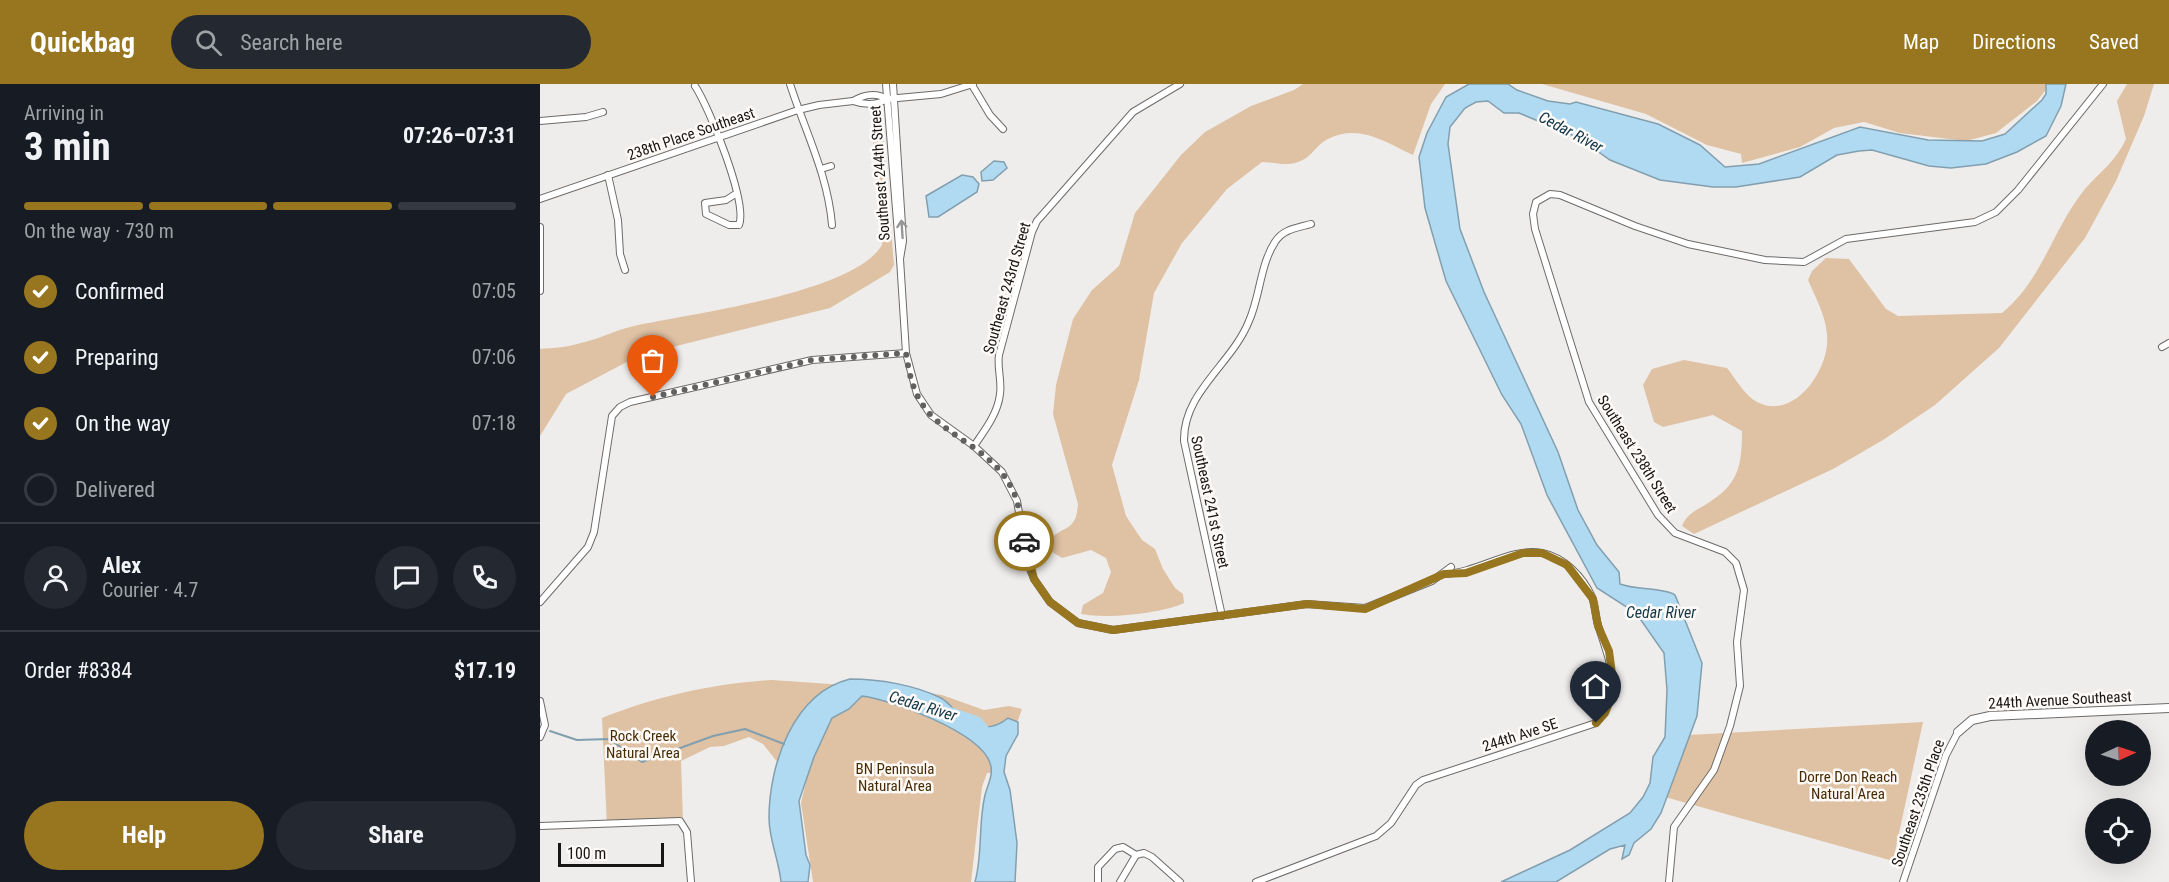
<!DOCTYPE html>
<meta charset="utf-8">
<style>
body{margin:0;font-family:"Roboto Condensed",sans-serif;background:#242831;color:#f1f3f6;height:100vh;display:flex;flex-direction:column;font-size:22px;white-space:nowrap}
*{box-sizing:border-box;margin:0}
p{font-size:20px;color:#9ea1a6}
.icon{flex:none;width:33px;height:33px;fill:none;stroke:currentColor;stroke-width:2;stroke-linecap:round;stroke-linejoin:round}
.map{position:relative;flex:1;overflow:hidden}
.panel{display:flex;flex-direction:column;background:#171b24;width:540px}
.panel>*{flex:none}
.needle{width:39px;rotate:87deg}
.fabs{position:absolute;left:1545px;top:636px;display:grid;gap:12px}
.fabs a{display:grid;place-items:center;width:66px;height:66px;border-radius:50%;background:#171b24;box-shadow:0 6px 24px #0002;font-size:30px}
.scale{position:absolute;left:18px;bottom:15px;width:106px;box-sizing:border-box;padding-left:6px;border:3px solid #171615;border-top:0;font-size:16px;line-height:21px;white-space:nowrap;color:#171615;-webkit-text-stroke:4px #fdfaf8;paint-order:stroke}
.pin{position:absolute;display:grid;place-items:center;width:51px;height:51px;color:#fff;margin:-62px -26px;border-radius:50% 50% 50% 0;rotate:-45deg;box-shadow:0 0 6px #0007}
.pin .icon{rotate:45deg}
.courier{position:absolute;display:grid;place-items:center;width:60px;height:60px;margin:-30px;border:4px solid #97761f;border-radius:50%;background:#fff;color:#222;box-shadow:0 2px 8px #0007}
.head em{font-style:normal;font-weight:700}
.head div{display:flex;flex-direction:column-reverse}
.head{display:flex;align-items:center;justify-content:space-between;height:102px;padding:0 24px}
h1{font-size:39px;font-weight:700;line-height:45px}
.bar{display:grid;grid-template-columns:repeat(4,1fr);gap:9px 6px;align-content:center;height:72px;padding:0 24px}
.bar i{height:8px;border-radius:4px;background:#363941}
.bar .active{background:#97761f}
.bar p{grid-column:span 4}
.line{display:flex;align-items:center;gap:15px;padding:0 24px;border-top:2px solid #363941}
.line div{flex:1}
.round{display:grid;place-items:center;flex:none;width:63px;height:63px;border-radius:32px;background:#242831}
ol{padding:0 24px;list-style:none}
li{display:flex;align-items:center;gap:18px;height:66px}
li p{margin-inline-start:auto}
li .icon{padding:6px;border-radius:50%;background:#97761f;color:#fff;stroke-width:4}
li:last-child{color:#9ea1a6}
li i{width:33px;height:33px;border:3px solid #363941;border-radius:50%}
.action{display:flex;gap:12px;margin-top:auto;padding:12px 24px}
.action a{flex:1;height:69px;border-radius:36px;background:#97761f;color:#fff;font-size:24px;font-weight:700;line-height:69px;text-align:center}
.action a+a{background:#242831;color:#f1f3f6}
header{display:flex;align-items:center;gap:36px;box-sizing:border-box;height:84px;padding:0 30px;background:#97761f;color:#fff}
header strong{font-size:28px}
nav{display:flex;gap:33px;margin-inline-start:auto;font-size:21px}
.search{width:420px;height:54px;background:#242831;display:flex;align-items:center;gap:15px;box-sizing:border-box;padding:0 21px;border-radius:33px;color:#9ea1a6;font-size:22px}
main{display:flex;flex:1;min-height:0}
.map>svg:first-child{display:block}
</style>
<header>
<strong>Quickbag</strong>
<div class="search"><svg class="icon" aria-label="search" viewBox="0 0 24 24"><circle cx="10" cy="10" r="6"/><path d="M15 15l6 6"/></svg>Search here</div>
<nav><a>Map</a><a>Directions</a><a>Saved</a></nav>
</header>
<main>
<section class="panel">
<div class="head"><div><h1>3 min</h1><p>Arriving in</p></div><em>07:26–07:31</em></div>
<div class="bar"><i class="active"></i><i class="active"></i><i class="active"></i><i></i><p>On the way · 730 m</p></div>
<ol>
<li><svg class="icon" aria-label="check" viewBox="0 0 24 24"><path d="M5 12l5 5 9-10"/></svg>Confirmed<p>07:05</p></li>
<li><svg class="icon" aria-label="check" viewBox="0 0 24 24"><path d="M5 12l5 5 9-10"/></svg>Preparing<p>07:06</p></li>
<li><svg class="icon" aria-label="check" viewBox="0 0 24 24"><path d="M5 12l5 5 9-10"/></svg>On the way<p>07:18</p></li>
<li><i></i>Delivered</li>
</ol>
<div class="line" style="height:108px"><a class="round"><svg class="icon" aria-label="person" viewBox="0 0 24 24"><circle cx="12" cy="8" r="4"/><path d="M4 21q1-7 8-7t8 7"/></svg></a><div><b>Alex</b><p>Courier · 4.7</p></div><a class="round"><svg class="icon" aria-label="chat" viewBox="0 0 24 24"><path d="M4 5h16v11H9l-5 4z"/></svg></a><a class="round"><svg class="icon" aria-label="phone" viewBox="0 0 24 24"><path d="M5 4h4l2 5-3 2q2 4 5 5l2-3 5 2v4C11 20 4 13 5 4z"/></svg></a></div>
<div class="line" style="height:78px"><div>Order #8384</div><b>$17.19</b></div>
<div class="action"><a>Help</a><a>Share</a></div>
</section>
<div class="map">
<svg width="1629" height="798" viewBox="0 0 1629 798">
<rect width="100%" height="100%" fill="#efedeb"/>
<!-- green -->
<g fill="#dfc1a3">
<path d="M 763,0 L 905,0 L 891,20 L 873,71 C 846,58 818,39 788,55 C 774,62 773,74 755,79 C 745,82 732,78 722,78 L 687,105 L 642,159 L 614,209 L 599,296 L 572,381 L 586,432 L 602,456 L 615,465 L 623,485 L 635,504 L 643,510 L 644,519 C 620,530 566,535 541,530 L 543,521 L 563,509 L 571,488 L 566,474 L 551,466 L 522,474 L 509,466 L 508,457 C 524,440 536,449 538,420 L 513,330 L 516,301 L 533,235 L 552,206 L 579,182 L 595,129 L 641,71 L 665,48 L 711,22 L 754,6 Z"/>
<polygon points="1002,0 1507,0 1505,7 1497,17 1456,49 1426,57 1360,49 1324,38 1294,44 1260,63 1202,79 1201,70 1167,61 1106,30"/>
<path d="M 1587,0 L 1614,0 L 1604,32 L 1576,97 L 1545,154 L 1459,264 L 1395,321 L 1343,356 L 1293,385 L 1154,450 L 1142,442 C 1147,430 1155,427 1165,421 C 1198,401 1202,384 1202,347 L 1173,331 L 1123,343 L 1114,338 L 1103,301 L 1112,285 L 1144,276 L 1187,284 C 1195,294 1205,312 1217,318 C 1252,336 1284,292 1287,261 C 1289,237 1277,217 1268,196 L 1272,187 L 1286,174 L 1309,175 L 1346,225 L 1358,232 L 1462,229 C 1502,197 1513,144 1545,105 C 1560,88 1576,77 1586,55 L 1577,17 Z"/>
<path d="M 331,30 L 342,39 L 354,181 L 350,188 L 290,224 L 100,271 L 26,310 L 0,352 L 0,265 C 14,264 28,263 41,259 C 59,255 76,246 94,242 C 150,230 314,209 342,161 Z"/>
<path d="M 232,596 L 363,605 L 402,611 L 444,626 L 469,622 L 482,625 L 459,688 L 447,689 L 442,703 L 431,798 L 273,798 L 261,719 L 266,698 L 254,699 L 223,660 L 209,653 L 184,662 L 170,663 L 141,677 L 143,738 L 67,742 L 62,634 C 118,612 171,600 232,596 Z"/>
<polygon points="1383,638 1353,777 1125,713 1149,651"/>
</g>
<!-- water -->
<g fill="#b0daf1" stroke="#829faf" stroke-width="1.5">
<path d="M 929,0 L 968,0 L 977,6 L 1008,17 L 1030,20 L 1036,18 L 1118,40 L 1160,61 L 1185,83 L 1219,80 L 1320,43 L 1388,56 L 1442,57 L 1465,50 L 1502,16 L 1506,10 L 1506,0 L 1526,0 L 1521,22 L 1506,52 L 1477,68 L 1446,80 L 1411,84 L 1389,82 L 1332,66 L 1319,67 L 1297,71 L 1260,93 L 1196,103 L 1173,103 L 1120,96 L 1070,76 L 1039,54 L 979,29 L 964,29 L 948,17 L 936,18 L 925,24 L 910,43 L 908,60 L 920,145 L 944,208 L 1018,368 L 1038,426 L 1057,461 L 1079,488 L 1080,500 C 1095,506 1126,504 1135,511 L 1162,579 L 1157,632 L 1121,729 L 1111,745 L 1094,759 L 1089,771 L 1082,775 L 1085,761 L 1070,765 L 1016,798 L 961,798 L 1030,766 L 1090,729 L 1103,713 L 1110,699 L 1113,673 L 1125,653 L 1127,606 L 1124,569 L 1096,529 L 1057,504 L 1007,411 L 981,340 L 962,311 L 906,197 L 885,124 L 879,73 L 887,49 L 906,13 Z"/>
<polygon points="454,77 464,78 467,84 453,96 442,97 441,88"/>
<polygon points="422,91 433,93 439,100 437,108 398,133 389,133 386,112"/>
<path d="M 310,595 C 339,595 375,601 401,614 C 414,621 422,641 438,643 C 449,644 460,641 468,634 L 478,638 L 478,650 L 466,672 L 464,688 L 470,706 L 477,759 L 475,798 L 435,798 C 443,769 438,740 445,711 C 448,700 454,690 450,679 C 440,648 352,616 322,612 L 309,625 L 292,634 L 274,673 L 259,717 L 266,771 L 270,781 L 268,798 L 241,798 C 239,776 229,756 229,734 C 229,681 253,609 310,595 Z"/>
</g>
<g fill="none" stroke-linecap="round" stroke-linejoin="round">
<!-- stream -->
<polyline stroke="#829faf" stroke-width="2" points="10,647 37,656 69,655 102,678 173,652 205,645 244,660"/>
<!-- river -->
<polyline stroke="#b0daf1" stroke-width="14" points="407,629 436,639 450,656"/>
<defs>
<g id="minor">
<path d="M 250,0 C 265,47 288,91 292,141"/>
<polyline points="346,0 360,175 363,157 353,0"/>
<polyline points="432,1 450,31 463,45"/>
<path d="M 155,2 C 169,23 208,119 199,141 L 189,141 L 166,130 L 165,119 L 186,116 L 197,109"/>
<path d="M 347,15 C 336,8 323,11 313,17 C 324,21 337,21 347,15 L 401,10 L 433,0"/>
<polyline points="0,37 46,33 63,28"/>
<polyline points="281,85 291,82"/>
<polyline points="68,91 78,136 80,170 85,186"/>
<polyline points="0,115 258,26 279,21 313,17"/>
<polyline points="0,143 0,207"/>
<polyline points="360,175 366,269 377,310 391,331 434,362 462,388 477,417 488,480 494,495 510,518 538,539 573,546 767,520 825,524 892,497 911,483"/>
<polyline points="1622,263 1629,259"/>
<path d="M 434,362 C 445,346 458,329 460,310 C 462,297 457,284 459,271 L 492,148 L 497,137 L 593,28 L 640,0"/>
<polyline points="0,518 48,463 54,448 72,332 80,323 90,318 272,276 366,269"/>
<path d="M 682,532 L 644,357 C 643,308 692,280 709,237 C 720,213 720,181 735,158 C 743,145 757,144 771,140"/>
<polyline points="0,617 5,641 0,653"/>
<polyline points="0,742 140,737 147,748 151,798"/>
<polyline points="558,798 558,783 575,765 583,763 596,771 604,769 612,773 640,798"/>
<polyline points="580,798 596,771"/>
<path d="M 716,798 L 836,752 L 851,739 L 876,701 L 883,696 L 1056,639 C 1083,608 1070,578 1059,544 C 1055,534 1056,523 1052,513 C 1043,493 1024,473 1002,469 C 970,463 938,489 904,490"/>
<polyline points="1129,798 1134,743 1174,686 1190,642 1200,602 1197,558 1204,506 1196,479 1185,468 1135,449 1118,431 1049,318 995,145 993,130 996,118 1010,110 1020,111 1095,142 1148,160 1225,176 1264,178 1306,155 1435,138 1456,128 1478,106 1563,0"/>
<polyline points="1363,798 1406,671 1418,648"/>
</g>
<polyline id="tertiary" points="1418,648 1432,636 1450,632 1629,624"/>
</defs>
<!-- minor casing -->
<use href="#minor" stroke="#6d6b69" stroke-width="8"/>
<!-- tertiary casing -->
<use href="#tertiary" stroke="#6d6b69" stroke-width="10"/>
<!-- minor -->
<use href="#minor" stroke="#fff" stroke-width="6"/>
<!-- tertiary -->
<use href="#tertiary" stroke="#fff" stroke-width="8"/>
</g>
<!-- one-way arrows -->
<defs><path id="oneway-shaft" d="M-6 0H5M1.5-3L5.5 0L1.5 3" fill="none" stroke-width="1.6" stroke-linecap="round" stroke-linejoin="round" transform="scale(1.5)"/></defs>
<use stroke="#979696" href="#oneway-shaft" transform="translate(362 145) rotate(-94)"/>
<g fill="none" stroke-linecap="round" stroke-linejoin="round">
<!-- done -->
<path stroke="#636160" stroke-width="6" stroke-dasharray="0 10.8" d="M 113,313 L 272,276 L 366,269 C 369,291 374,312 389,329 C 414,356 452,367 471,403 C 480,419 481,439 484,457"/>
<!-- route -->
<polyline stroke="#97761f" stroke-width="8" points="484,457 494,495 510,518 538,539 573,546 767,520 825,525 904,490 926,489 983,469 1002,469 1027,481 1053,515 1058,542 1069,567 1072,590 1072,612 1065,629 1056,639"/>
</g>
<g text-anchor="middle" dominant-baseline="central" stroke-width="5" stroke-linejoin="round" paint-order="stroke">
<!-- street labels -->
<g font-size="15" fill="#171615" stroke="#fdfaf8">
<text transform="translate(151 50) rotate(-19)">238th Place Southeast</text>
<text transform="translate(340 89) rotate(-94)">Southeast 244th Street</text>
<text transform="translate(467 204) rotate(-74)">Southeast 243rd Street</text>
<text transform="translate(1097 370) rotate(58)">Southeast 238th Street</text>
<text transform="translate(670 418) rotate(78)">Southeast 241st Street</text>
<text transform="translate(1520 616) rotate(-3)">244th Avenue Southeast</text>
<text transform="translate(980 651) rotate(-18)">244th Ave SE</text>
<text transform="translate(1378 719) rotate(-71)">Southeast 235th Place</text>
</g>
<!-- park labels -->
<g font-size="15" fill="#492b03" stroke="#fdfaf8">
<text x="103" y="652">Rock Creek<tspan x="103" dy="17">Natural Area</tspan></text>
<text x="355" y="685">BN Peninsula<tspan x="355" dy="17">Natural Area</tspan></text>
<text x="1308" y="693">Dorre Don Reach<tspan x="1308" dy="17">Natural Area</tspan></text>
</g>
<!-- water labels -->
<g font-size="16" font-style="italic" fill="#113647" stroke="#fdfaf8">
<text transform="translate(1031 48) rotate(28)">Cedar River</text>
<text x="1121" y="528">Cedar River</text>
<text transform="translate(383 622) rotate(17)">Cedar River</text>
</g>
</g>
</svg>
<div class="fabs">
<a><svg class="needle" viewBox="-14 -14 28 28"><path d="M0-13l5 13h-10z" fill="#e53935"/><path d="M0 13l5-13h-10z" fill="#9ea1a6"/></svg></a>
<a><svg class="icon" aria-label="locate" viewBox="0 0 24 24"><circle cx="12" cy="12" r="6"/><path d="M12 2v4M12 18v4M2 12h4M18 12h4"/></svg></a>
</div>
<div class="scale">100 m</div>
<div class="pin" style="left:113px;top:313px;background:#ea580c"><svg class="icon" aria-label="bag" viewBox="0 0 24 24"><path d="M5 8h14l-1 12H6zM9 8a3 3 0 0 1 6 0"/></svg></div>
<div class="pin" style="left:1056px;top:639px;background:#1f2937"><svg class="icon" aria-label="home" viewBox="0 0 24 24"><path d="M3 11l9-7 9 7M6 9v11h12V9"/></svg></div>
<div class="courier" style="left:484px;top:457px"><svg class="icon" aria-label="car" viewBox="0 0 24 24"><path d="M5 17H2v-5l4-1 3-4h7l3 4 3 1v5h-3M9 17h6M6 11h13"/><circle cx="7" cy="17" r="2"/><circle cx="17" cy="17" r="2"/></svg></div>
</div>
</main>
